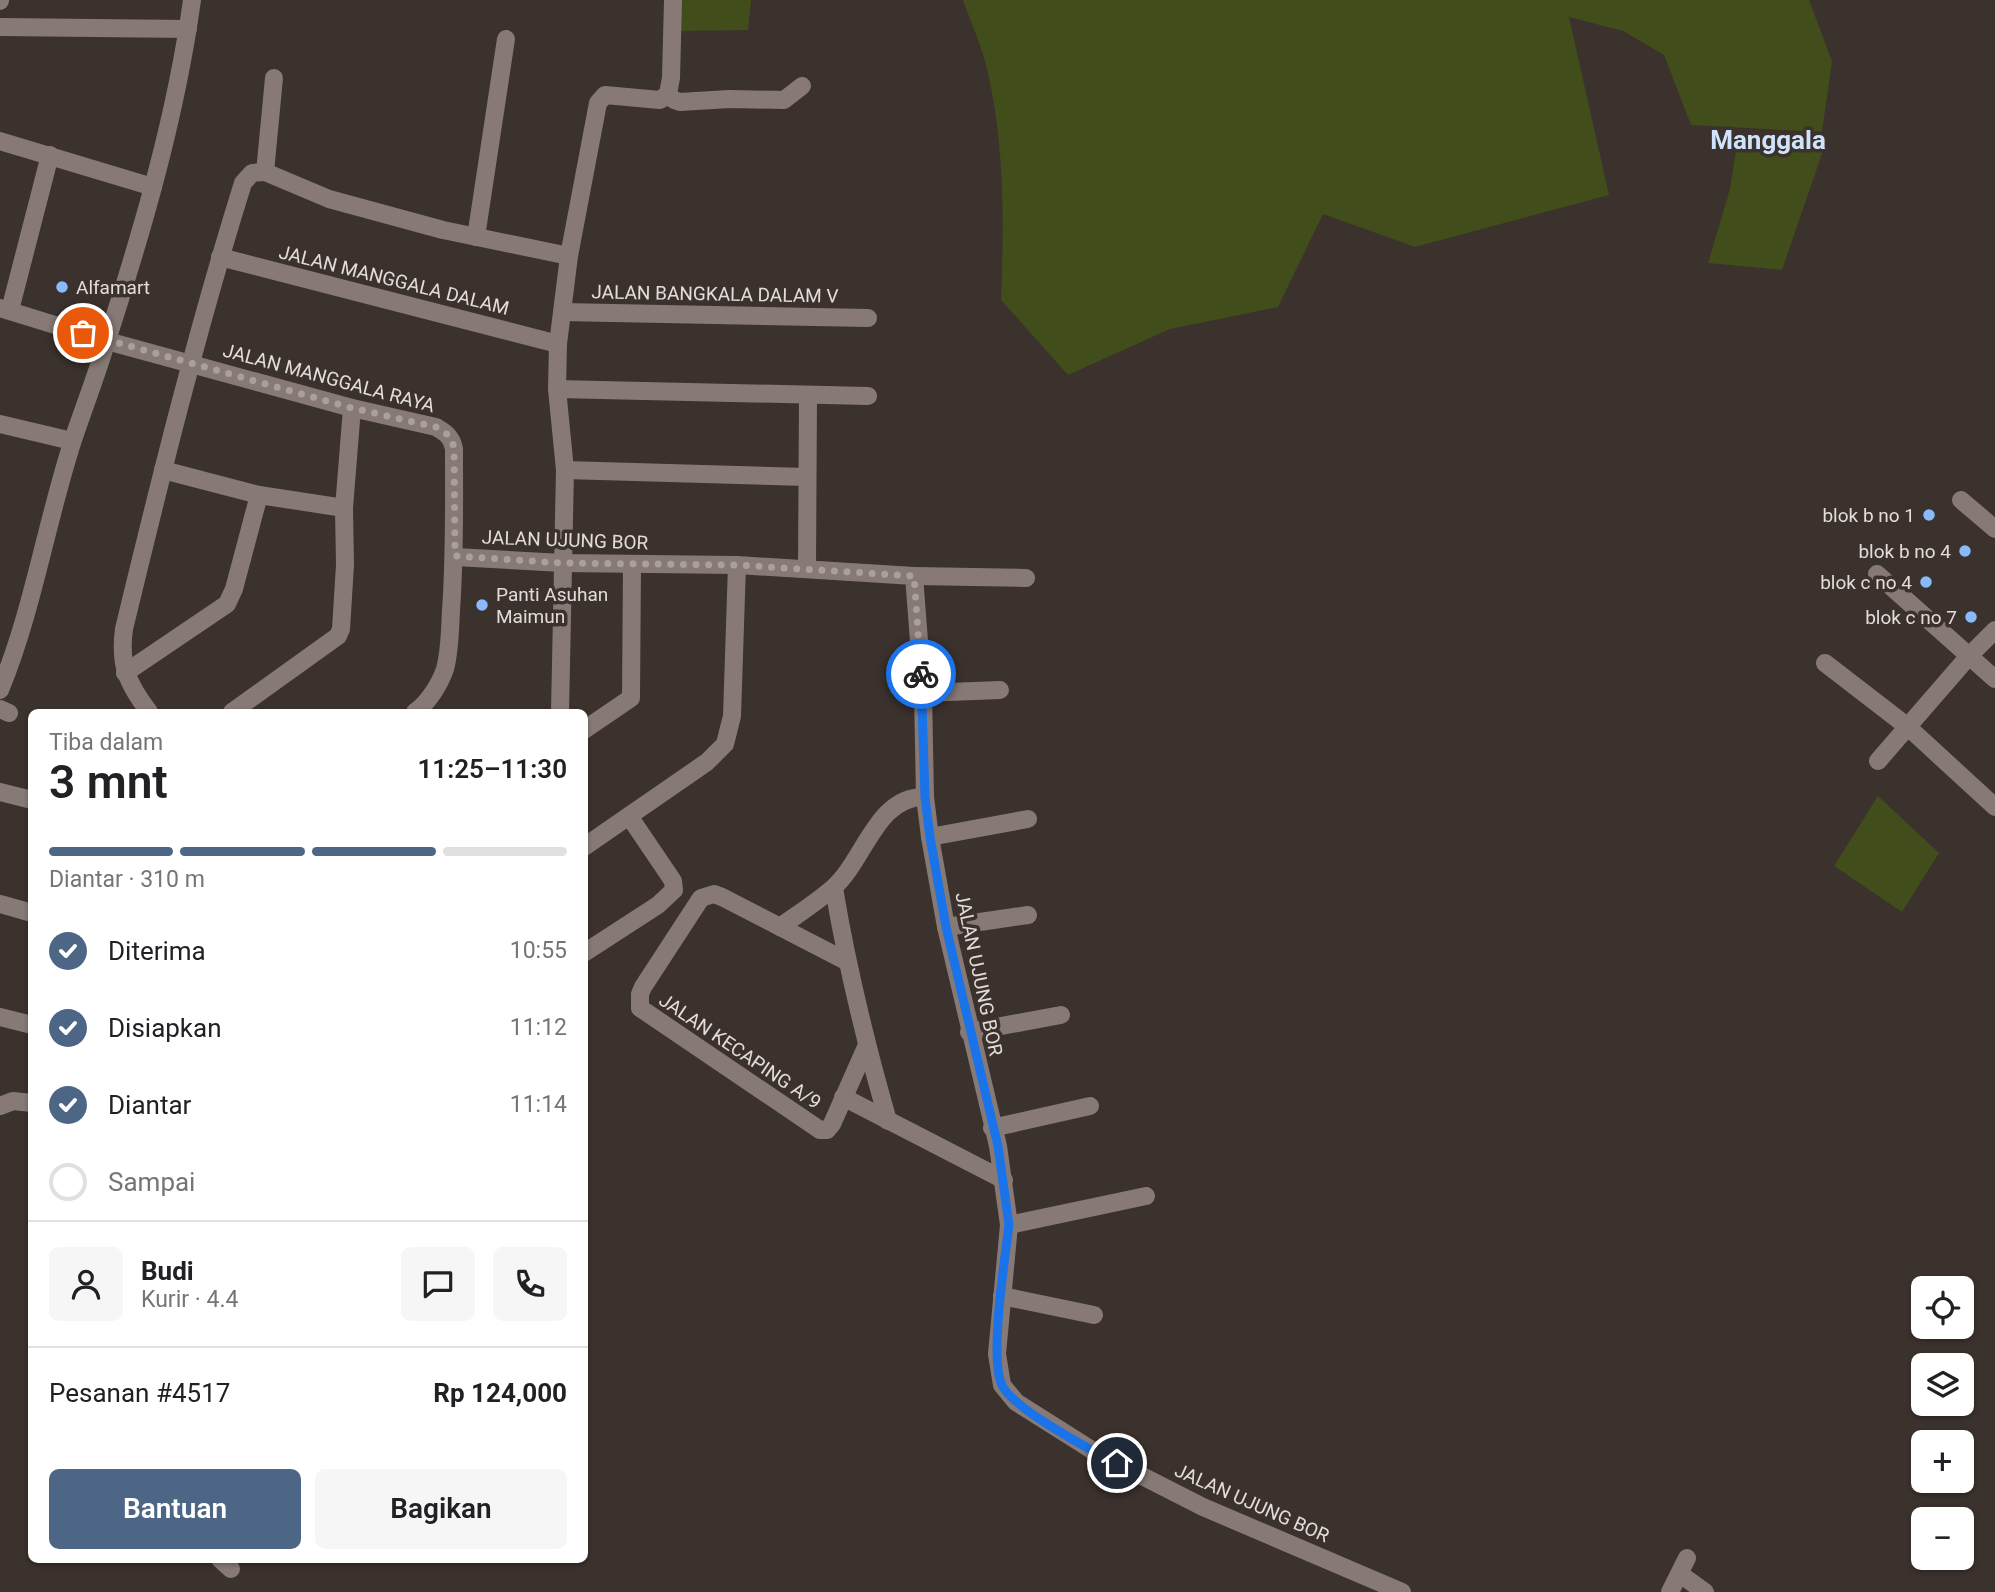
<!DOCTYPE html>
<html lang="id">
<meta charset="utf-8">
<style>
body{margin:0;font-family:Roboto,sans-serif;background:#f6f6f6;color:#202124;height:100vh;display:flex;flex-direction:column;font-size:26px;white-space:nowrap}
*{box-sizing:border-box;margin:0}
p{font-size:23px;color:#757577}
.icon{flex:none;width:38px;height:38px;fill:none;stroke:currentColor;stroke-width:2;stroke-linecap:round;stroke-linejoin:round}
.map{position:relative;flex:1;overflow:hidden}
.details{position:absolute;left:28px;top:709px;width:560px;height:854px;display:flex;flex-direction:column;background:#fff;border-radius:10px;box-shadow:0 2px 5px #0004}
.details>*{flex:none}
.controls{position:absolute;left:1911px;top:1276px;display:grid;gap:14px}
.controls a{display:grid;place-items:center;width:63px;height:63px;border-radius:10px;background:#fff;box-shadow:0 2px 5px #0004;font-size:35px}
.pin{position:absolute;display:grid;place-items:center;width:60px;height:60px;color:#fff;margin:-30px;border:4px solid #fff;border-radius:50%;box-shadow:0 2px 7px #0007}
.courier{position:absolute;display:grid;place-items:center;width:70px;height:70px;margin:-35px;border:5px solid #1a73e8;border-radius:50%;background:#fff;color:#222;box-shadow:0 2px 9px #0007}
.summary em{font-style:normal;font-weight:600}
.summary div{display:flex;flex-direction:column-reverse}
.summary{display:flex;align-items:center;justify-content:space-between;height:119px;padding:0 21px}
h1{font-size:46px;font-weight:600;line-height:52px}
.bar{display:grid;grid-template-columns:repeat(4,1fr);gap:10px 7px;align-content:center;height:84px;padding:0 21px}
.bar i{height:9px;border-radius:5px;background:#e0e0e0}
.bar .current{background:#4e6685}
.bar p{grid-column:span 4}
.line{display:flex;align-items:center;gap:18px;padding:0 21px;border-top:2px solid #e0e0e0}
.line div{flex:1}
.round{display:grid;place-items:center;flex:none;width:74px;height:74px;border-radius:10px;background:#f6f6f6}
ol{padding:0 21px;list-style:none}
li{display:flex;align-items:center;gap:21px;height:77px}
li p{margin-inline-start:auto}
li .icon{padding:7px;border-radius:50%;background:#4e6685;color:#fff;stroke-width:4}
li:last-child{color:#757577}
li i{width:38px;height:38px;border:4px solid #e0e0e0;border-radius:50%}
.button{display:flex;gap:14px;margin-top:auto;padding:14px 21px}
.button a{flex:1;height:80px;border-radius:10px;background:#4e6685;color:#fff;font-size:28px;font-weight:600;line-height:80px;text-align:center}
.button a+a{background:#f6f6f6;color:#202124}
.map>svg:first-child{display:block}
</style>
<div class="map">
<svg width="1995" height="1592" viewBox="0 0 1995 1592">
<rect width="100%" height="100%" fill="#3b312d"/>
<!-- green -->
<g fill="#414d1a">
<polygon points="679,0 751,0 748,30 679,31"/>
<path d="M 963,0 L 1809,0 L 1832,61 L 1822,132 L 1691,125 L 1664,55 L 1623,31 L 1569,17 L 1609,195 L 1415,247 L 1323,214 L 1278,307 L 1170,329 L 1068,375 L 1001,300 C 1004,221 1005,138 985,61 C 979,40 970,20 963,0 Z"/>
<polygon points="1738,138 1826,142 1782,270 1708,263 1730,189"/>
<polygon points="1878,796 1939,853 1902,912 1834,866"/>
</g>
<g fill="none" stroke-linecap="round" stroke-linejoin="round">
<!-- street -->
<g stroke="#877a76" stroke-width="18">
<polyline points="0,1 0,0"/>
<polyline points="0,27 188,29"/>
<polyline points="668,94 674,100 680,102 729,99 784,100 802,86"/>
<polyline points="0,141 153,187"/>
<polyline points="265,172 274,78"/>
<polyline points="476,237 506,39"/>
<polyline points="220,257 558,344"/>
<path d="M 0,308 L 107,341 L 352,408 L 436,427 C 446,433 452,437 454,449 C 454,503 455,556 451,610 C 450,629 450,651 445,669 C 440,684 428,703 415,712"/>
<polyline points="10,310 50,155"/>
<polyline points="562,312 868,318"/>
<polyline points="557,389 868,396"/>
<polyline points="0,424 72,441"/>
<polyline points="565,470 806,477"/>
<polyline points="259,495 344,508"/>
<polyline points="1961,500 1995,529"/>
<polyline points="455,557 562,563 737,565 914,576 923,693 925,797 930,837 946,927 998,1146 1009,1225 997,1354 1002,1385 1016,1402 1095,1452 1203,1507 1402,1592"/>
<polyline points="807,569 808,395"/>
<polyline points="1877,574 1995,679"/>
<polyline points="914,576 1026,578"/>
<polyline points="1825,663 1908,727 1995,807"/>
<polyline points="125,673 227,604 234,589 259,495 163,470"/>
<path d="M 0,690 C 33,610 46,523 73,440 C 84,407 97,374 107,340 C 143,229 176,116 192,0"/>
<polyline points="923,693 1000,690"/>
<polyline points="0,709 9,713"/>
<path d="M 149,712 C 128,684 119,666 124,629 C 160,480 197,330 243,183 L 252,173 L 265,172 L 329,199 L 443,230 L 569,256"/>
<polyline points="232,712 331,641 338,636 341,629 345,565 344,508 352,408"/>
<polyline points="560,712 565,470 557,389 558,344 569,256 598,103 605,95 660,100 668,94 671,78 673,0"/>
<polyline points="584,730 631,698 632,564"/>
<polyline points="1878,761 1969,656 1995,630"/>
<polyline points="0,792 32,800"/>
<polyline points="930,837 1028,819"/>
<polyline points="584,847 707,762 725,744 732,716 737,565"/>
<path d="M 834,888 C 847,967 866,1044 888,1121"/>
<polyline points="0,904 32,913"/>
<path d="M 780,927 C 798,914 817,902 833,888 C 865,860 876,796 925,797"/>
<polyline points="946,927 1028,915"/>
<polyline points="584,953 658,905 674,890 673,881 629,816"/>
<polyline points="846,961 722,897 714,894 701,898 643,987 640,994 640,1008 820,1130 827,1130 832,1124 867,1045"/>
<polyline points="0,1017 32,1025"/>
<polyline points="969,1032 1061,1015"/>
<polyline points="843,1097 1004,1180"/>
<polyline points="0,1106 13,1101 32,1103"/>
<polyline points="992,1128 1090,1106"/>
<polyline points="1009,1225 1146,1196"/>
<polyline points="1002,1296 1094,1315"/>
<polyline points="220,1559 231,1569"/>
<polyline points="1680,1574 1705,1592"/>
<polyline points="1670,1592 1687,1558"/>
</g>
</g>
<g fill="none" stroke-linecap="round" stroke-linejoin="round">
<!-- done -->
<path stroke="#a8a09d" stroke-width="7" stroke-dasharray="0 12.6" d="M 83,333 L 352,408 L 436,427 C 446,433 452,436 454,449 L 455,556 L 562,563 L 737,565 L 914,576 L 921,674"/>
<!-- route -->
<path stroke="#1a73e8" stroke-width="9" d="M 921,674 L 925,797 L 930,837 L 946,927 L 998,1146 L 1009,1225 C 1005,1258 989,1358 1002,1385 C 1012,1408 1092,1451 1117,1463"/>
</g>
<!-- markers -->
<g fill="#87bbfb" stroke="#3b312d" stroke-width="2.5">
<circle cx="62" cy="287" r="7"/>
<circle cx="1929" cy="515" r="7"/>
<circle cx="1965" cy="551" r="7"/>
<circle cx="1926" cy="582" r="7"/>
<circle cx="482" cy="605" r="7"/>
<circle cx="1971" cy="617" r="7"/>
</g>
<g text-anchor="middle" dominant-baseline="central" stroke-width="7" stroke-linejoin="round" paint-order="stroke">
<!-- street labels -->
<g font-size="19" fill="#e3dcda" stroke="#3b312d">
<text transform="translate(394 280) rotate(14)">JALAN MANGGALA DALAM</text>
<text transform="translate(715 294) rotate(1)">JALAN BANGKALA DALAM V</text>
<text transform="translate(329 378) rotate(15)">JALAN MANGGALA RAYA</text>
<text transform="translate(565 540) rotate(2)">JALAN UJUNG BOR</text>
<text transform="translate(979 974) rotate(78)">JALAN UJUNG BOR</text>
<text transform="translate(740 1051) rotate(34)">JALAN KECAPING A/9</text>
<text transform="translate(1252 1503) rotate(24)">JALAN UJUNG BOR</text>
</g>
<!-- poi labels -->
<g font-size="19" fill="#e3dcda" stroke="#3b312d" text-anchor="end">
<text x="76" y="287" text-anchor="start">Alfamart</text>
<text x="1915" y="515">blok b no 1</text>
<text x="1951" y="551">blok b no 4</text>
<text x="1912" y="582">blok c no 4</text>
<text x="496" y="594" text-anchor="start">Panti Asuhan<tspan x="496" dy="22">Maimun</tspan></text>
<text x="1957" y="617">blok c no 7</text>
</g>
<!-- district labels -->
<g font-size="26" font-weight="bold" fill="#cfe3fc" stroke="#3b312d">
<text x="1768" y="140">Manggala</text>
</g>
</g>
</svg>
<div class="controls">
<a><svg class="icon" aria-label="locate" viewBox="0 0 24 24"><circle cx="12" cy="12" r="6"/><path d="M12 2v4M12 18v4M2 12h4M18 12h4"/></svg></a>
<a><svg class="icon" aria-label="layers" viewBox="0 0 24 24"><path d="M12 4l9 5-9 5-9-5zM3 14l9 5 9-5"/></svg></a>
<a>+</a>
<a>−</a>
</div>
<div class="pin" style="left:83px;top:333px;background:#ea580c"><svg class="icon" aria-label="bag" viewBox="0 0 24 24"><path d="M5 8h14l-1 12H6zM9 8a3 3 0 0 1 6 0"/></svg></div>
<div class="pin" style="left:1117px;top:1463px;background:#1f2937"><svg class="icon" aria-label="home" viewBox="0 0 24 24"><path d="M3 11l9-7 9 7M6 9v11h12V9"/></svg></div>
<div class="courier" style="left:921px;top:674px"><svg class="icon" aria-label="bike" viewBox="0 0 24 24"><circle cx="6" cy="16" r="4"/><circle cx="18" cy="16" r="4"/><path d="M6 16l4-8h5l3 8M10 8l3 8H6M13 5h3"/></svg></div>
<section class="details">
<div class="summary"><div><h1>3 mnt</h1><p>Tiba dalam</p></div><em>11:25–11:30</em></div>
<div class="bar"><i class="current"></i><i class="current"></i><i class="current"></i><i></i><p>Diantar · 310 m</p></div>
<ol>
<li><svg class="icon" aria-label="check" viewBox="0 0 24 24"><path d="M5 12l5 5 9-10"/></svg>Diterima<p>10:55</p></li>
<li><svg class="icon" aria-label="check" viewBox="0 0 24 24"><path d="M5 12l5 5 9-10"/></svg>Disiapkan<p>11:12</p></li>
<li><svg class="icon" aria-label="check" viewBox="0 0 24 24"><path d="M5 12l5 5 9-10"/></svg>Diantar<p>11:14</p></li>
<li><i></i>Sampai</li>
</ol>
<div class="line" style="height:126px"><a class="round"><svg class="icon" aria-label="person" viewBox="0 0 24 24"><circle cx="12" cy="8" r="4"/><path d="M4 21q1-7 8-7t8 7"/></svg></a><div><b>Budi</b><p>Kurir · 4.4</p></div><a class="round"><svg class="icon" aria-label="chat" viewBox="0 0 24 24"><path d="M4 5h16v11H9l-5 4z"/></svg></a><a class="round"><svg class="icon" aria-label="phone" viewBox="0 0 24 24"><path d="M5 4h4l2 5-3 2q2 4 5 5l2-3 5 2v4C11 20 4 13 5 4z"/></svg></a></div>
<div class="line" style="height:91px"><div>Pesanan #4517</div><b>Rp 124,000</b></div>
<div class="button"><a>Bantuan</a><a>Bagikan</a></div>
</section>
</div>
